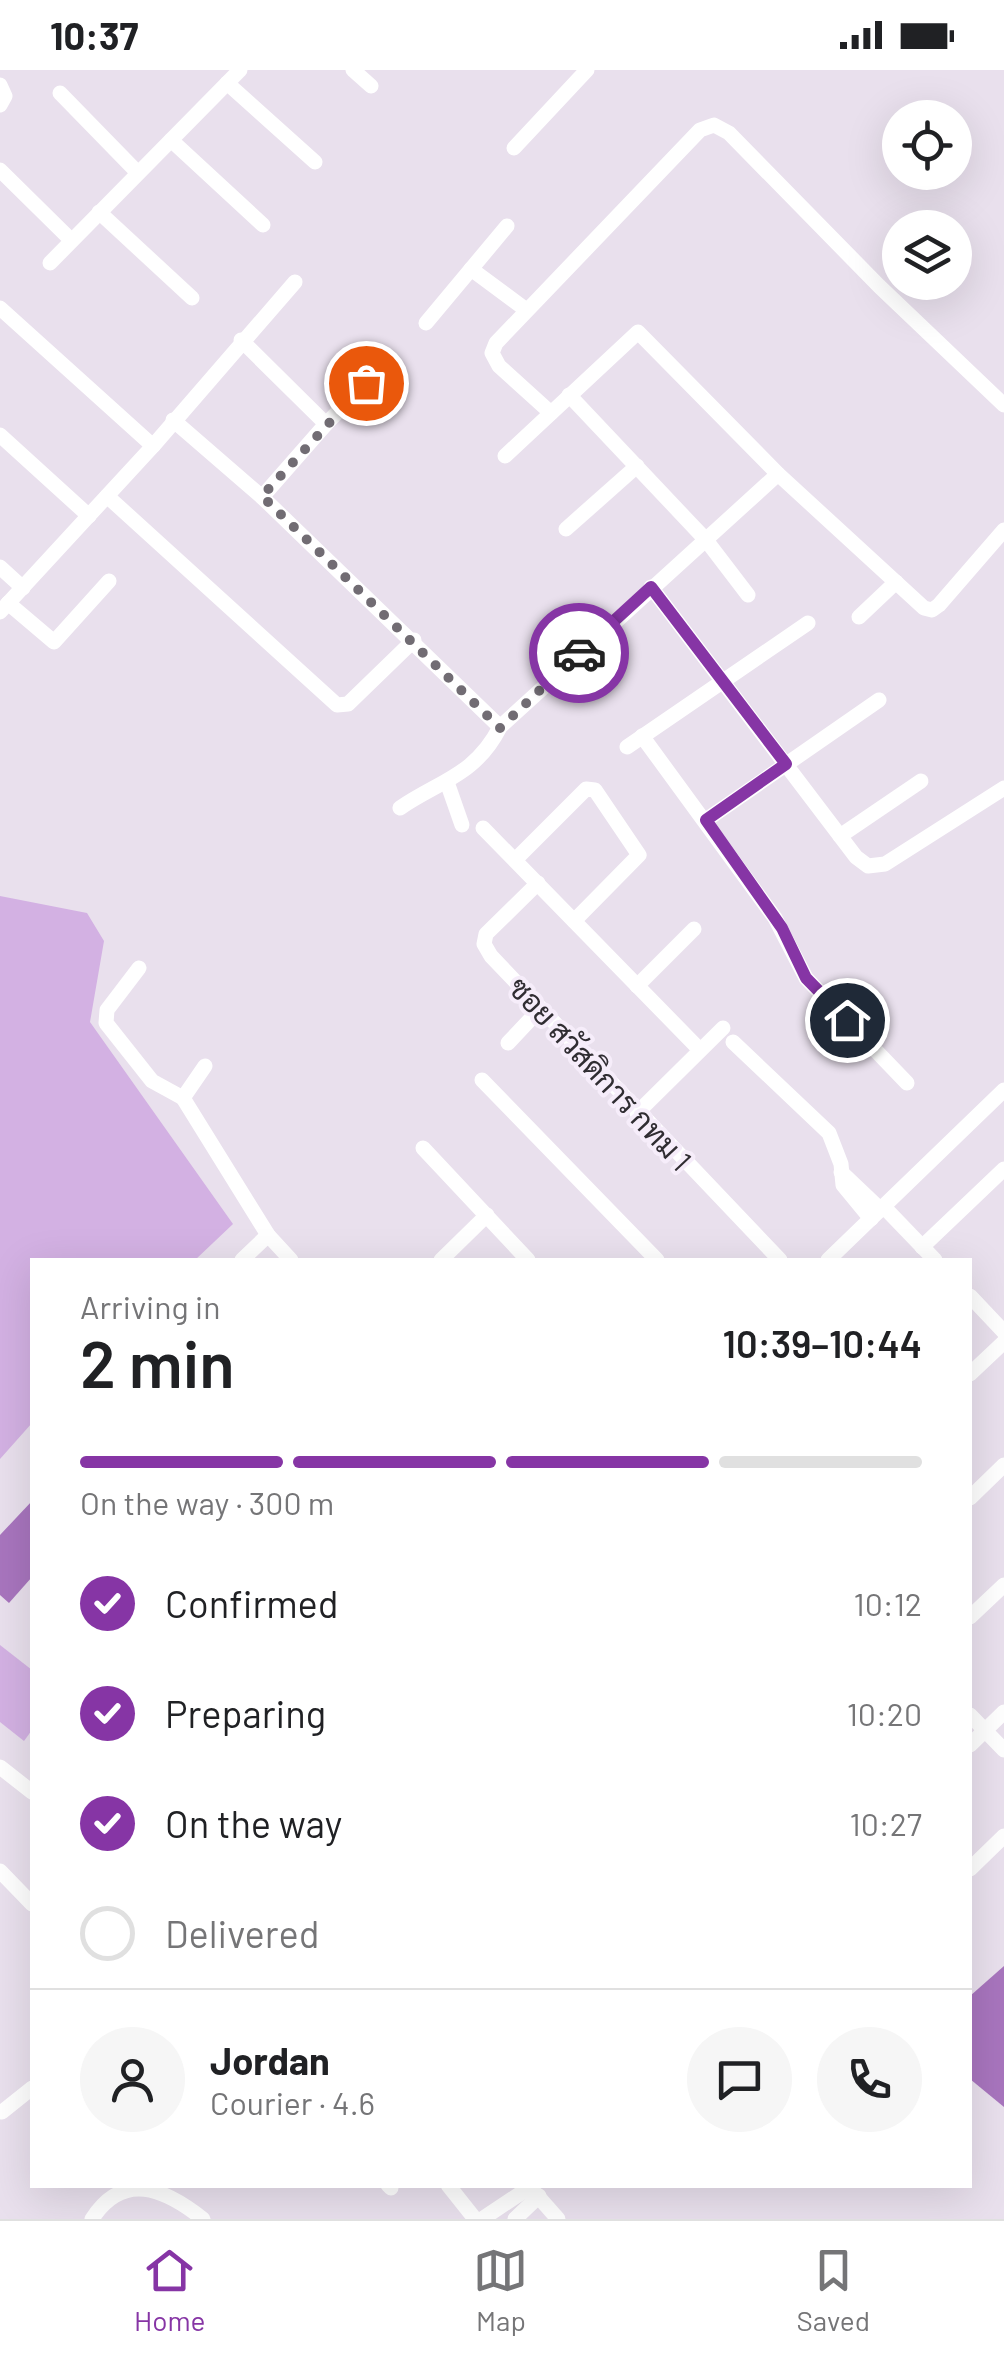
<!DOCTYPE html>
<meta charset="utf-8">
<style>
body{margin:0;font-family:Barlow,Sarabun,sans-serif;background:#f6f6f6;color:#202124;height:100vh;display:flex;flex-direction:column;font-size:38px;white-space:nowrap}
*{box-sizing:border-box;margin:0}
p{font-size:32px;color:#757577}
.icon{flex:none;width:55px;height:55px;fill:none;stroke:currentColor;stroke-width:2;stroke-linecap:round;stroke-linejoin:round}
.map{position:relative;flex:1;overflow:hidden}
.panel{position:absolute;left:30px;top:1188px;width:942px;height:930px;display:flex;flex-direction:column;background:#fff;border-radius:0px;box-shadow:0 10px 40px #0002}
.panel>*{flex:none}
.fabs{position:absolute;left:882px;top:30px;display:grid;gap:20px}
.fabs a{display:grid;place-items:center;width:90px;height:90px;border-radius:50%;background:#fff;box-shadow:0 10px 40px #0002;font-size:50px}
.pin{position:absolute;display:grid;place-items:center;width:85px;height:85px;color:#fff;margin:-42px;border:5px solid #fff;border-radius:50%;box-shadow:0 2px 10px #0007}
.courier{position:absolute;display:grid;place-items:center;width:100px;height:100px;margin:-50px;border:8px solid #8635a5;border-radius:50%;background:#fff;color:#222;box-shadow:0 2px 12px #0007}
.head em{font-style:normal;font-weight:600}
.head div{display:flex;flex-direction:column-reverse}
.head{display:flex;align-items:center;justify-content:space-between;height:170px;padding:0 50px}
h1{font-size:65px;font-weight:600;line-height:75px}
.bar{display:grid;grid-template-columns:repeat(4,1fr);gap:15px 10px;align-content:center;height:120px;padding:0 50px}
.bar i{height:12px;border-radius:8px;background:#e0e0e0}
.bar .selected{background:#8635a5}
.bar p{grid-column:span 4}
.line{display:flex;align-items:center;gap:25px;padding:0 50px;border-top:2px solid #e0e0e0}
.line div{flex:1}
.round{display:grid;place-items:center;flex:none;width:105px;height:105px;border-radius:52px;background:#f6f6f6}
ol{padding:0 50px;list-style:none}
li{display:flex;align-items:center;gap:30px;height:110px}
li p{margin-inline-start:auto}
li .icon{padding:10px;border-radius:50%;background:#8635a5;color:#fff;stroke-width:4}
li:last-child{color:#757577}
li i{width:55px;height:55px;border:5px solid #e0e0e0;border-radius:50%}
.status{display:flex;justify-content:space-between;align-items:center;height:70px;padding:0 50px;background:#fff;direction:ltr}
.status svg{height:28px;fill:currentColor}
.menu{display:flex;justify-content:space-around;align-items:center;height:140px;border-top:2px solid #e0e0e0;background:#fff;font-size:28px;color:#757577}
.menu a{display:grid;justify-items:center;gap:5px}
.menu .selected{color:#8635a5}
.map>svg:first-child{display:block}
</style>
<div class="status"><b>10:37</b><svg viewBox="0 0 49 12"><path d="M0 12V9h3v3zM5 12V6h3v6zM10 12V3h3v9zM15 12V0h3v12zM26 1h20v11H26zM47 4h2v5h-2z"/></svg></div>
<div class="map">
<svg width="1004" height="2149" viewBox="0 0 1004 2149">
<rect width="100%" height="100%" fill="#e9e0ed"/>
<!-- grass -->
<g fill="#d3b1e3">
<polygon points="0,826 87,843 104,871 90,952 233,1154 195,1190 32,1190 32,1353 0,1389"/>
<polygon points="0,1575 32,1600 32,1660 24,1671 0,1652"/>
</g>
<!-- water -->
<g fill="#a875be">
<polygon points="32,1431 32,1507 9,1533 0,1525 0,1465"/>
<polygon points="1004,1896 1004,2037 970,2009 970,1926"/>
</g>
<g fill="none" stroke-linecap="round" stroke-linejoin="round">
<!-- minor -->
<g stroke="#fff" stroke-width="15">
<polyline points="353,0 371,16"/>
<polyline points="227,13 315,92"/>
<polyline points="0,15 5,26 0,35"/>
<polyline points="60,23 138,103"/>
<polyline points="171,70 263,155"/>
<polyline points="514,78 587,0"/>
<polyline points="0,100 71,170"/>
<polyline points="99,142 192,228"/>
<polyline points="50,193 240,0"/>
<polyline points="471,199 525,239"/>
<polyline points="0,238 153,376"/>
<polyline points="426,253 507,156"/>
<polyline points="241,270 326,354 262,427"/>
<polyline points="569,325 706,470 748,525"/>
<polyline points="551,343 499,296 492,283 496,273 700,60 714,55 729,63 879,216 1004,335"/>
<polyline points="173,350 262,427 500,657"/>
<polyline points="326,354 366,313"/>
<polyline points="0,365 89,446"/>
<polyline points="505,386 638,262 778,404 924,538 932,540 939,535 1004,460"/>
<polyline points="107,426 337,635 348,634 414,570"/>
<polyline points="566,459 637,396"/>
<polyline points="0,497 23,518"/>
<polyline points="651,517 856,787 868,796 885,794 1004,718"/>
<polyline points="8,533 54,572 109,511"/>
<polyline points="0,542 153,376 295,212"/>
<polyline points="859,547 896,512"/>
<polyline points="642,666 775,848 806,908 907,1013"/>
<polyline points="627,677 808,553"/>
<polyline points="448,715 462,755"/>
<path d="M 400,738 C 439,711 475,706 500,657 L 778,404"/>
<polyline points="706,750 879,630"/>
<polyline points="483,758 700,980"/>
<polyline points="840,766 921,711"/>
<polyline points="515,790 586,719 595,720 639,785 574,851"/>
<polyline points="538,813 486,864 484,874 491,886 780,1190"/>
<polyline points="139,898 107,940 106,953 152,1011 183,1028"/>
<polyline points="637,916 694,859"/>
<polyline points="733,972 829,1063 841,1094 843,1115 871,1149"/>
<polyline points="508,973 540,939"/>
<polyline points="205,996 183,1028 268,1165 291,1190"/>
<polyline points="482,1010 657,1190"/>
<polyline points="637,1043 723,958"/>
<polyline points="423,1078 528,1190"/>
<polyline points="841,1102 881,1140"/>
<polyline points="884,1137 935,1190"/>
<polyline points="922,1177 1004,1099"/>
<polyline points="242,1190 268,1165"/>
<polyline points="441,1190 487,1145"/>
<polyline points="828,1190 1004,1020"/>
<polyline points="970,1226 1004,1262"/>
<polyline points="970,1304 1004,1272"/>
<polyline points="970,1428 1004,1395"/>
<polyline points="970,1547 1004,1515"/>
<polyline points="970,1645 1004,1680"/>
<polyline points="970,1675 1004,1642"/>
<polyline points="0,1697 32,1722"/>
<polyline points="970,1799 1004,1766"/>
<polyline points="0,1801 32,1834"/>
<polyline points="2,2042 32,2018"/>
<polyline points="388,2115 391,2118"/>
<polyline points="448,2115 475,2149"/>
<polyline points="528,2115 558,2149"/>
<path d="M 92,2149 C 123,2101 164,2118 203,2149"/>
<polyline points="482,2149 530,2117"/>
<polyline points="515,2149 539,2126"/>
</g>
</g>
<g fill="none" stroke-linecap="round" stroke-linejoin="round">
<!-- done -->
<polyline stroke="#716c73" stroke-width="10" stroke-dasharray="0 18" points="366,313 262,426 500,658 579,583"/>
<!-- route -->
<polyline stroke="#8635a5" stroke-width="12" points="579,583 651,517 786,694 706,750 782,858 806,908 847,950"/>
</g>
<g text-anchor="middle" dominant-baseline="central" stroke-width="8" stroke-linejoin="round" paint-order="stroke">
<!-- street labels -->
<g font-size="30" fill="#302d32" stroke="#f6edfa">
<text transform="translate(601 1003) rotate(47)">ซอย สวัสดิการ กทม 1</text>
</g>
</g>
</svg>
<div class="fabs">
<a><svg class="icon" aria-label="locate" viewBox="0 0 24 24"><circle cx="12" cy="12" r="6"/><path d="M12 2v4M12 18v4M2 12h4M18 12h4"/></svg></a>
<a><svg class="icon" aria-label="layers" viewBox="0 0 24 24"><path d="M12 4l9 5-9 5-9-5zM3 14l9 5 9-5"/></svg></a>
</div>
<div class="pin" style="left:366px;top:313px;background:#ea580c"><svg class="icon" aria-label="bag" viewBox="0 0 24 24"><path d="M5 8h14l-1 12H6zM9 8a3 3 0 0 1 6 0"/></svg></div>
<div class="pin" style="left:847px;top:950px;background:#1f2937"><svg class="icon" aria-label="home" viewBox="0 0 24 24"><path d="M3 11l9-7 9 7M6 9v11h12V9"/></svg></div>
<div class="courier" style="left:579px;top:583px"><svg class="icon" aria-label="car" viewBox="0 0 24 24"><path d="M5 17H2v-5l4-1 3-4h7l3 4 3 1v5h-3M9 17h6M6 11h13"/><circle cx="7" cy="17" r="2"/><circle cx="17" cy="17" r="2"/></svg></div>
<section class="panel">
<div class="head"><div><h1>2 min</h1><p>Arriving in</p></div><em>10:39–10:44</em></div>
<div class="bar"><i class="selected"></i><i class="selected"></i><i class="selected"></i><i></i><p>On the way · 300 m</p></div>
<ol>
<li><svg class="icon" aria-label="check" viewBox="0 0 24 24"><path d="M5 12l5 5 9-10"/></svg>Confirmed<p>10:12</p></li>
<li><svg class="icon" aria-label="check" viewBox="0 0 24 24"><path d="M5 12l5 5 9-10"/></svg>Preparing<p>10:20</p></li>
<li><svg class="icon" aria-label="check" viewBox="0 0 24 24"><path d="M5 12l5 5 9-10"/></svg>On the way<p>10:27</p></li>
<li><i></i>Delivered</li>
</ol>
<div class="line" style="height:180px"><a class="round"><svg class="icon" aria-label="person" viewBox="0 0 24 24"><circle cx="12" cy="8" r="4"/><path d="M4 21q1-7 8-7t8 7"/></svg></a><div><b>Jordan</b><p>Courier · 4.6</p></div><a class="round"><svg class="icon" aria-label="chat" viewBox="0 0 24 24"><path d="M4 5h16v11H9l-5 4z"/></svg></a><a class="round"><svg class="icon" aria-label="phone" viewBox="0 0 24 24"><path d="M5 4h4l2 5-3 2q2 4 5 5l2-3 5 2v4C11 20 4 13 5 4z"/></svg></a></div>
</section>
</div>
<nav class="menu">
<a class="selected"><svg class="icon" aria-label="home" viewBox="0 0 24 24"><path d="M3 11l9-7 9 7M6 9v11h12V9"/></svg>Home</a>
<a><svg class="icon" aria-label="map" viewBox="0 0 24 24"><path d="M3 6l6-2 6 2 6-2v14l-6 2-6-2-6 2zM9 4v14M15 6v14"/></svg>Map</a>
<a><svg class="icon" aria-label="saved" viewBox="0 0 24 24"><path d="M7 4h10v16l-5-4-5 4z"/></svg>Saved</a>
</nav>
